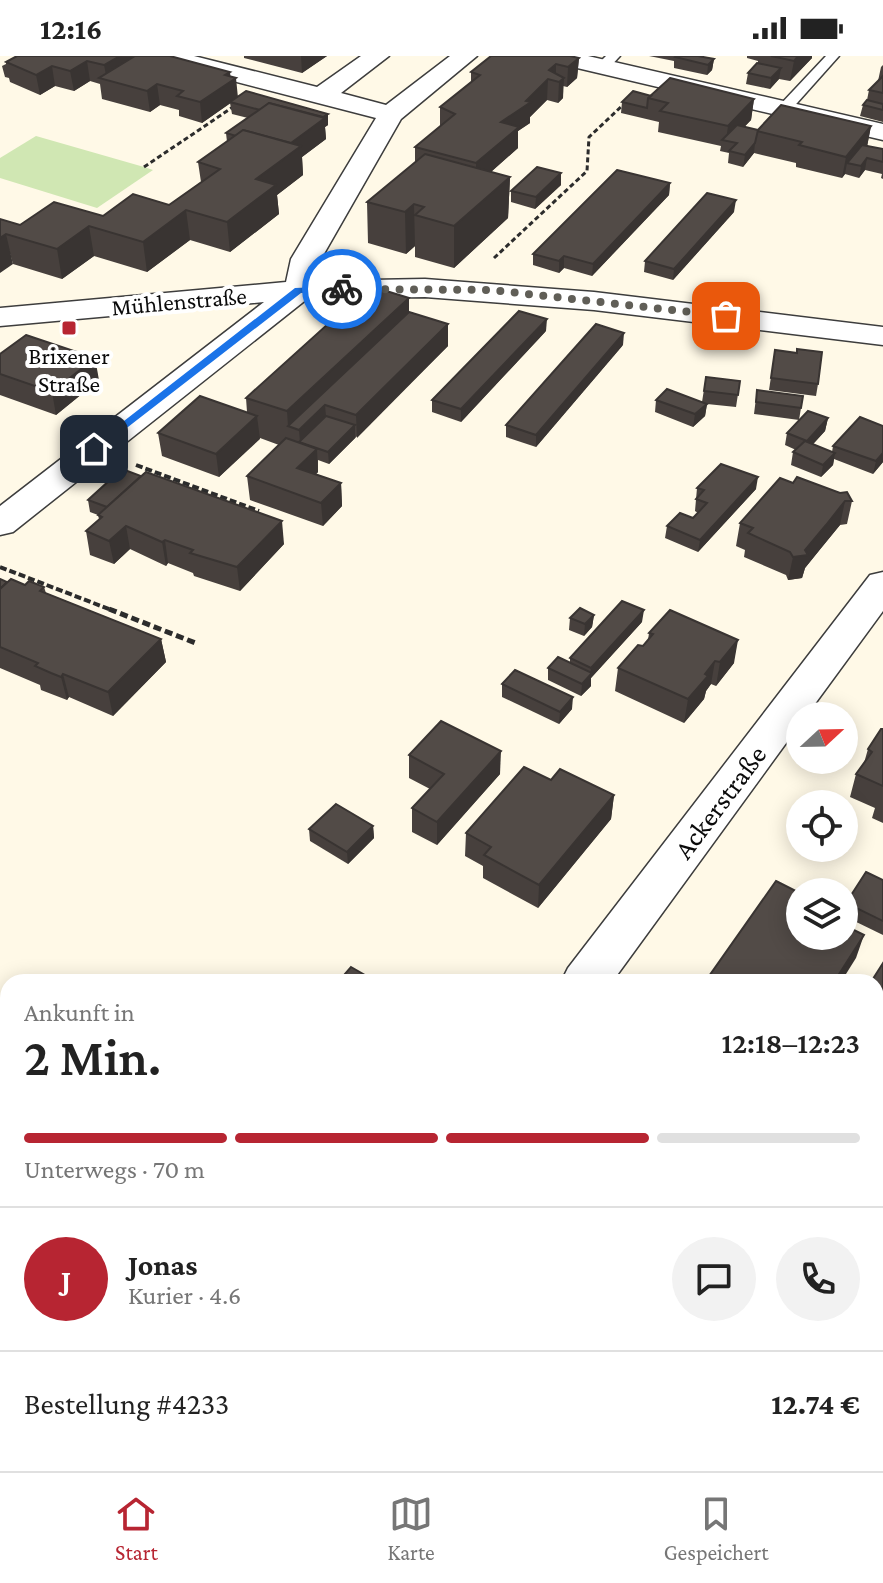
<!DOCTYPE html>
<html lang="de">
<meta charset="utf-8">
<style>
body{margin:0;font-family:"Crimson Pro",serif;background:#f2f2f2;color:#222;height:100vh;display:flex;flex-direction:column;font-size:30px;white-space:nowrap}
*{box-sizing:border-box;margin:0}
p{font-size:26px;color:#767676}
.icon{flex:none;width:44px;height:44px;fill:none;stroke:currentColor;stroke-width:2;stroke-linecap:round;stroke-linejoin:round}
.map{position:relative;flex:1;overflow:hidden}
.details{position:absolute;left:0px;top:918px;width:884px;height:498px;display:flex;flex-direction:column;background:#fff;border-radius:24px 24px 0 0;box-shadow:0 4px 20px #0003}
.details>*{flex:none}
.needle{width:52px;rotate:68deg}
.controls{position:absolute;left:786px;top:646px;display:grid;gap:16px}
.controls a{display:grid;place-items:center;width:72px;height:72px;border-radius:50%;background:#fff;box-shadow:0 4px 20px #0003;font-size:40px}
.pin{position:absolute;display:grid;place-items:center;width:68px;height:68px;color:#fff;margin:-34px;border-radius:16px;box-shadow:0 4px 12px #0006}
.courier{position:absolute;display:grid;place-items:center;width:80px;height:80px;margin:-40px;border:6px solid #1a73e8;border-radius:50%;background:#fff;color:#222;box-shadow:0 2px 10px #0007}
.summary em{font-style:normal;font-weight:600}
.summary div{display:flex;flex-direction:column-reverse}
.summary{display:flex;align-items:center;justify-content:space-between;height:136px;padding:0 24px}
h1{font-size:52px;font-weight:600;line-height:60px}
.bar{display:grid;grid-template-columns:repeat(4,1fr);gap:12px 8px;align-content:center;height:96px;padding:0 24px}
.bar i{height:10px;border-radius:6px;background:#e0e0e0}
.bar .current{background:#b72532}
.bar p{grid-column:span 4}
.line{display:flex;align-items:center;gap:20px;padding:0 24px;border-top:2px solid #e0e0e0}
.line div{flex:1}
.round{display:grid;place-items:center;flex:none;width:84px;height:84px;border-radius:42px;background:#f2f2f2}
.status{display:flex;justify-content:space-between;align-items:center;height:56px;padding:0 40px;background:#fff;direction:ltr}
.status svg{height:22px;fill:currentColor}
.dock{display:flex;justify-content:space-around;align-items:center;height:112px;border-top:2px solid #e0e0e0;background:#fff;font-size:22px;color:#767676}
.dock a{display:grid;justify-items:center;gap:4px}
.dock .current{color:#b72532}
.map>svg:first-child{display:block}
</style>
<div class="status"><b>12:16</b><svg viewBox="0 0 49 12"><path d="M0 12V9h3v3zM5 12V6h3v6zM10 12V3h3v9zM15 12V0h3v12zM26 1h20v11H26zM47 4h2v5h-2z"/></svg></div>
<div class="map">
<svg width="883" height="1415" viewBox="0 0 883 1415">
<rect width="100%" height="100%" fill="#fff9e7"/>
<!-- green -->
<polygon fill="#d0e7b3" points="36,80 144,111 153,114 97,152 0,122 0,102"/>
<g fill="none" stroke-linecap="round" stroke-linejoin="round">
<defs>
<g id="service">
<polygon points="606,0 620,0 607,14 597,14 595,11"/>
<polygon points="826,0 839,0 789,56 779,56 779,50"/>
</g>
<g id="minor">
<polygon points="153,0 194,0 317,31 361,0 389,0 341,37 386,49 450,0 477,0 401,63 321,203 316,225 425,223 594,236 883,271 883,289 594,254 425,241 307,243 13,476 0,479 0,450 264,246 0,270 0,252 286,226 291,203 376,62 156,5"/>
<polygon points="544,0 588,0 883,68 883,84 556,7 547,5"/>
<polygon points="883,516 883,555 806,660 800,660 800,668 612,926 561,926 568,912 870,519"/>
<polygon points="193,1408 255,1408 252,1415 190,1415"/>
</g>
</defs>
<!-- service casing -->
<use href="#service" stroke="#3d3d3d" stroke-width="3"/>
<!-- minor casing -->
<use href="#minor" stroke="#3d3d3d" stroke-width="3"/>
<!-- path-far2 -->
<g stroke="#2c2c2c" stroke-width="3" stroke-dasharray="5 3" stroke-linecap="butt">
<polyline points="144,111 233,51"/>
<polyline points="494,202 587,115 589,81 624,48"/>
</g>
<!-- path-far1 -->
<g stroke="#2c2c2c" stroke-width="4" stroke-dasharray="7 3" stroke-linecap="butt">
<polyline points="136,409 259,455"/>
<polyline points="0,511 114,555"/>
</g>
<!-- path -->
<polyline stroke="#2c2c2c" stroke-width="5" stroke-dasharray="8 4" stroke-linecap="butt" points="109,553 198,588"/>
<!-- service -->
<use href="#service" fill="#fff" fill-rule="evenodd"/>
<!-- minor -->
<use href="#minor" fill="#fff" fill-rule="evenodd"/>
</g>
<!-- wall -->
<g fill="#47403d">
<polygon points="170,0 230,20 238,41 328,58 328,69 325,71 326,83 302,101 303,119 277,139 279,158 230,196 190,184 147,216 94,200 62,223 13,208 0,163 20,169 103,160 169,149 201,126 198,106 227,86 226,77 248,62 232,58 230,47 202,67 179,60 179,54 160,49 150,56 102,43 100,28 90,25 74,35 55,30 40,39 10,26 9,22 5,21 2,10 6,8 6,6"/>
<polygon points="244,0 327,0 302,17 244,2"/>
<polygon points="649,0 698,0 714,3 712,14 707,19 674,12 674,5"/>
<polygon points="747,0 812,0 812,2 790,25 779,23 770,33 746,28 748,17 758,7 758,5 747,2"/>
<polygon points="579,2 577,22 567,31 563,30 563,42 558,47 547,44 530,61 530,67 518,75 518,92 491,116 510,121 508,162 454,212 415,201 415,190 406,198 368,187 367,146 415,107 415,91 440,70 440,51 471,26 471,16"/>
<polygon points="883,9 883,66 860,60 863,49 867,44 869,34 878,25 881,11"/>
<polygon points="651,40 754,43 751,64 744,71 758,74 871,70 867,90 883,93 883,123 881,122 882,118 865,114 859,122 845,118 842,122 796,111 796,107 754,97 743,111 728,107 729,97 720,95 721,90 658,76 659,66 621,57 622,46"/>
<polygon points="561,117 561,129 535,153 511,146 511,135"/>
<polygon points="670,127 669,139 592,220 564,212 559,217 533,209 533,198"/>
<polygon points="734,156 673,224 644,216 645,205"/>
<polygon points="409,242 409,256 448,290 329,408 318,404 318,416 316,418 341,427 342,450 323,470 250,444 247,420 279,389 260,382 219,421 162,400 158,377 247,356 246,342"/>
<polygon points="546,275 461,366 432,356 432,344"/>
<polygon points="623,289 536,391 506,381 506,369"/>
<polygon points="775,294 818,328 816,340 769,334"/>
<polygon points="0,298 99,324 56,359 0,339"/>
<polygon points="706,321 740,325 736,351 707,348 705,360 693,371 655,356 656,344 702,346"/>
<polygon points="757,334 801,352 799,364 754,358"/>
<polygon points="828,362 825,375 813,388 832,396 833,390 883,370 883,406 873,418 834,403 833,409 821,421 791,409 793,396 796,394 785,389 787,377"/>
<polygon points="793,427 852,445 847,468 840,469 821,492 805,512 802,522 788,524 786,519 744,501 745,494 736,490 740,467"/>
<polygon points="697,432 756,433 698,496 665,482 667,470 693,462 698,457 695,455"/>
<polygon points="88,444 284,488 240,535 194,520 193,517 168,507 166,510 130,493 114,508 90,499 86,475 99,463 98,459 90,456"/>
<polygon points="0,523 7,526 44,531 46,537 161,583 166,606 113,660 69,641 67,644 41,634 40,629 0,612"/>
<polygon points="594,559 592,571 584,580 569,574 570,562"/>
<polygon points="642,566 591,622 591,630 581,640 548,624 548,612 570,606 570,602"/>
<polygon points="649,577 734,607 716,630 711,628 706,635 704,643 684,667 615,635 618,612 643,590 648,584"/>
<polygon points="502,628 572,653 559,668 502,641"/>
<polygon points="883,673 883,767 872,762 875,752 850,741 856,718 864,707 868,693"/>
<polygon points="409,699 500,718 437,789 412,776 412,752 430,733 409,722"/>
<polygon points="551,724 614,739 611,763 538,852 483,822 483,810 465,800 466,777"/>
<polygon points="373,770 374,782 348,808 310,785 309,773"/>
<polygon points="883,824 883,879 844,860 846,847"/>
</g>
<!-- shaded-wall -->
<g fill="#393432">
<polygon points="120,0 135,0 106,19 104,9"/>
<polygon points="301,0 327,0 302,17"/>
<polygon points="798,0 812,0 812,2 790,25 794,5"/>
<polygon points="579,2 577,22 567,31 568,11"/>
<polygon points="714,3 712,14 707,19 708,9"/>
<polygon points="87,5 90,25 74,35 70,15"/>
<polygon points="556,8 556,25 549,14"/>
<polygon points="52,10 55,30 40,39 36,19"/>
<polygon points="781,12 779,23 770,33 771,22"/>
<polygon points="230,16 231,25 236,22 238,42 202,67 200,46 225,19"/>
<polygon points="564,22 563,42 558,47 559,26"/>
<polygon points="548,23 547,44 530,61 530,67 518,75 518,92 476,129 476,107 501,66 526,45"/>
<polygon points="157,28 160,49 150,56 147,35"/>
<polygon points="754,43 751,64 730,86 726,85 728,70"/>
<polygon points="328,58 328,69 325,71 326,83 302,101 303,119 277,139 279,158 230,196 227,166 256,123 283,93"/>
<polygon points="871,70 867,91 847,107 845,118 842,122 846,101"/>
<polygon points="755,87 754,97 743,111 745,99"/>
<polygon points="867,102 865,114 859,122 861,110"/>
<polygon points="561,117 561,129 535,153 536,141"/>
<polygon points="510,121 508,162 454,212 454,170"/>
<polygon points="670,127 669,139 592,220 593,208"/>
<polygon points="736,144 734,156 673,224 674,213"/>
<polygon points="414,148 415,190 406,198 405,156"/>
<polygon points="186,154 190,184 147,216 143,186"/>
<polygon points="89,170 94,200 62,223 57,193"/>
<polygon points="6,178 13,208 0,217 0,182"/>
<polygon points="564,200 564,212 559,217 559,205"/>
<polygon points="409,242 409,278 325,349 327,372 300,386 299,374 288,370 287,355"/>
<polygon points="547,263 546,275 461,366 461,353"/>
<polygon points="448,268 448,290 357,382 356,359"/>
<polygon points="624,277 623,289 536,391 536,379"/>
<polygon points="95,302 99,324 56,359 52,336"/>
<polygon points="707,348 705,360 693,371 695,358"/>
<polygon points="257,360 260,383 219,421 216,398"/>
<polygon points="828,362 825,375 805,397 807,385"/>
<polygon points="355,369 355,382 329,408 328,396"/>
<polygon points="317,393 318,416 299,435 297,412"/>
<polygon points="835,397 833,409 821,421 823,409"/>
<polygon points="883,397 883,406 873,418 876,405"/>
<polygon points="758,421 756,433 698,496 700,484"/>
<polygon points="341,427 342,450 323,470 321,447"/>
<polygon points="845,445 840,469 805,512 802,522 788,524 793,501 805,494"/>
<polygon points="282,465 284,488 240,535 237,511"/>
<polygon points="126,470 130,493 114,508 109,485"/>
<polygon points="165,484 168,507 166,510 162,486"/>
<polygon points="644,554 642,566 591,622 591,630 581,640 582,628 590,619 591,612"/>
<polygon points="594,559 592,571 584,580 585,568"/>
<polygon points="161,583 166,606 113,660 108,636"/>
<polygon points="738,584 734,607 716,630 720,606"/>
<polygon points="715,605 711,628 706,635 704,643 684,667 688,643"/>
<polygon points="63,618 69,641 67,644 61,621"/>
<polygon points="573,641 572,653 559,668 560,656"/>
<polygon points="501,695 500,718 437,789 437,766"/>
<polygon points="614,739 611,763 538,852 539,829"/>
<polygon points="373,770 374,782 348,808 347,796"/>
<polygon points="864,879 856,902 841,926 834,926"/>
<polygon points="883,979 883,983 876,995 876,990"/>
<polygon points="8,1224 8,1240 4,1244 0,1233"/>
</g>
<!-- building -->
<g fill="#524b47" stroke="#393432" stroke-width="2">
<polygon points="17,0 120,0 104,9 87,5 70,15 52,10 36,19 6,6"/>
<polygon points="135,0 170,0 230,16 225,19 236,22 200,46 177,40 183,35 157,28 147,35 99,22"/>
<polygon points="491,0 570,0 579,2 568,11 556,8 549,14 564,22 559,26 548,23 526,45 531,46 501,66 519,71 476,107 415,91 455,58 440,51 480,19 471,16"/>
<polygon points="676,0 698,0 714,3 708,9 675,1"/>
<polygon points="771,0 798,0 794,5"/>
<polygon points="757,7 781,12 771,22 748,17"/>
<polygon points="883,20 883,37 869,34"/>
<polygon points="670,22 754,43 728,70 660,55 668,47 648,42"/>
<polygon points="246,35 328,58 323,61 269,47 260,54 230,46"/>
<polygon points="633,35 651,40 648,42 647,52 622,46"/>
<polygon points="867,44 883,48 883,54 863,49"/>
<polygon points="269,47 325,62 291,87 243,74 236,80 226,77"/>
<polygon points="781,49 871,70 846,101 799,89 802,86 757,75"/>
<polygon points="737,69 758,74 755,87 745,99 729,95 737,87 722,84"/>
<polygon points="243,74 301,90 256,123 276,129 227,166 186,154 143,186 89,170 57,193 6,178 0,182 0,163 20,169 54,146 103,160 133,138 169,149 220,113 198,106"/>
<polygon points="862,89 883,93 883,106 867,102 861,110 847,107"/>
<polygon points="425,98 510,121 454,170 415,159 424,151 414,148 405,156 367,146"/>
<polygon points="537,111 561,117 536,141 511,135"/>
<polygon points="617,114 670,127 593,208 564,200 559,205 533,198"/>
<polygon points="707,137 736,144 674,213 645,205"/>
<polygon points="370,230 409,242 287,355 246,342"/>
<polygon points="519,255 547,263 461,353 432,344"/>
<polygon points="409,256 448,268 356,359 325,349 299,374 288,370"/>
<polygon points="596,268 624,277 536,379 506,369"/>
<polygon points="26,279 95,302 52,336 0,318 0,298"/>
<polygon points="797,293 822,296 818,328 771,322 775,294 797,297"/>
<polygon points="706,321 740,325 738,339 704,335"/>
<polygon points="667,333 707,348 695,358 656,344"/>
<polygon points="757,334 803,340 801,352 756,346"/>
<polygon points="200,340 257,360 216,398 158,377"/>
<polygon points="808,355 828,362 807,385 787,377"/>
<polygon points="326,360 355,369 328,396 299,386"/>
<polygon points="860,361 883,370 883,397 876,405 833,390"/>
<polygon points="286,382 317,393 297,412 341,427 321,447 247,420"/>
<polygon points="805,385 835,397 823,409 793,396"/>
<polygon points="721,408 758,421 700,484 667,470 680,457 693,462 707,447 696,443 704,434 697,432"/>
<polygon points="122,413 141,420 107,451 88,444"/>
<polygon points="146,416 282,465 237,511 190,497 193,494 165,484 162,486 126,470 109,485 86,475 102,461 98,459"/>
<polygon points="797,421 840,437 847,436 852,445 845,445 826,469 805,494 808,499 793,501 790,496 748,477 753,472 740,467 780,422 793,427"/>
<polygon points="0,523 7,526 0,533"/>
<polygon points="11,523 25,529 29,525 44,531 40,535 161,583 108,636 63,618 61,621 51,617 35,610 38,607 0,591 0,533"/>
<polygon points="622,545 644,554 591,612 570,602"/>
<polygon points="580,552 594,559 585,568 570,562"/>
<polygon points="670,554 738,584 720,606 715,605 705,618 708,620 688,643 618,612 638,589 643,590 653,578 649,577"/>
<polygon points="558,601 592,617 582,628 548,612"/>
<polygon points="515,614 573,641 560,656 502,628"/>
<polygon points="441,665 501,695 437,766 412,752 444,718 409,699"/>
<polygon points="881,673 883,673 883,730 856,718 872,696 868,693"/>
<polygon points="524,711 551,724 560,713 614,739 539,829 484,799 491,791 466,777"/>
<polygon points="336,748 373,770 347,796 309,773"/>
<polygon points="866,816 883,824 883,865 846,847"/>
<polygon points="776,825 800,837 800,880 844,880 844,869 864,879 834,926 712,926 707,923"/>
<polygon points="883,907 883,979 876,990 876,926 871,926"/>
<polygon points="351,911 377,926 338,926"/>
<polygon points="876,1071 883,1074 883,1089 876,1104"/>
<polygon points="0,1180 8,1185 8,1224 0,1233"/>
<polygon points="379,1408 444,1408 454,1415 374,1415"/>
</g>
<!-- route -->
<polygon fill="#1a73e8" points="342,230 345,235 301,237 97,395 88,393 295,232"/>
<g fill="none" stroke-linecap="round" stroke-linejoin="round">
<!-- done -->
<polyline stroke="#605e57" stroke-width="8" stroke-dasharray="0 14.4" points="342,233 491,234 726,260"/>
</g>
<!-- markers -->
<rect fill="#b72532" stroke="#fff" stroke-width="3" x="61" y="264" width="16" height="16" rx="4"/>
<g text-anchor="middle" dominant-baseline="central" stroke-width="8" stroke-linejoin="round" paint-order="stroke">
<!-- far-street labels -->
<g font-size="24" fill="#0a0a0a" stroke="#fff">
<text transform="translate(179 245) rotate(-5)">Mühlenstraße</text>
</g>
<!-- far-poi labels -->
<g font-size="24" fill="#0a0a0a" stroke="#fff">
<text x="69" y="299">Brixener<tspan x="69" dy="28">Straße</tspan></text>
</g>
<!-- street labels -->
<g font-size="28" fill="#0a0a0a" stroke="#fff">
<text transform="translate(720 746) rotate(-53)">Ackerstraße</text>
</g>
</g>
</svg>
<div class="controls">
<a><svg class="needle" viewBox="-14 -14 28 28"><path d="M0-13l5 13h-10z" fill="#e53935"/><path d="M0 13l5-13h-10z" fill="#767676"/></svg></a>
<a><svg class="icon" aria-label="locate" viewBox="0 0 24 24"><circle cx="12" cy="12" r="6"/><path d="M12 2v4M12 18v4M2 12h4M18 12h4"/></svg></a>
<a><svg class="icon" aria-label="layers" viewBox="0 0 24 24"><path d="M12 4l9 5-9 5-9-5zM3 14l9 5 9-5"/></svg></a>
</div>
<div class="pin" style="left:726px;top:260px;background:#ea580c"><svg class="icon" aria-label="bag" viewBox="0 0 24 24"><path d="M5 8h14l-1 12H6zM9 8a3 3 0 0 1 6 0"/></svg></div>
<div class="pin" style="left:94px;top:393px;background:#1f2937"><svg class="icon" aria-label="home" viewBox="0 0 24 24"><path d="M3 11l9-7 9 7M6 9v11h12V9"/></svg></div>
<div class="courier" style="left:342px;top:233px"><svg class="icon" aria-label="bike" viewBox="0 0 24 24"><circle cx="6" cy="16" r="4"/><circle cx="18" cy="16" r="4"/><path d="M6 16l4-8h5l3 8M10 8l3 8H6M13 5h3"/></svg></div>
<section class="details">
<div class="summary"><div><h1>2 Min.</h1><p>Ankunft in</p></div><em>12:18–12:23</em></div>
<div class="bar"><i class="current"></i><i class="current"></i><i class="current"></i><i></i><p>Unterwegs · 70 m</p></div>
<div class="line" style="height:144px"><b class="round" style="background:#b72532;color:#fff">J</b><div><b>Jonas</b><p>Kurier · 4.6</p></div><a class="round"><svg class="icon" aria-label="chat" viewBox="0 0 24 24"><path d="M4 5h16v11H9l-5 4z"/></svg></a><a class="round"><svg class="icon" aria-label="phone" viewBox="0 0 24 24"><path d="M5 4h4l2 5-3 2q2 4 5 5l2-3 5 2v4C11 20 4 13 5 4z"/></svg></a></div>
<div class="line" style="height:104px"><div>Bestellung #4233</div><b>12.74 €</b></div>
</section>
</div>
<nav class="dock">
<a class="current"><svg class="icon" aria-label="home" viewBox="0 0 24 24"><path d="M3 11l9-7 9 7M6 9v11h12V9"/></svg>Start</a>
<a><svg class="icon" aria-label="map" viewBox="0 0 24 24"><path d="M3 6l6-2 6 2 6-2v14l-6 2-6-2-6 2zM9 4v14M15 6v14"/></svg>Karte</a>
<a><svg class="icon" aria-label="saved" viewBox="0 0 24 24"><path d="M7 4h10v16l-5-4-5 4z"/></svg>Gespeichert</a>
</nav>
